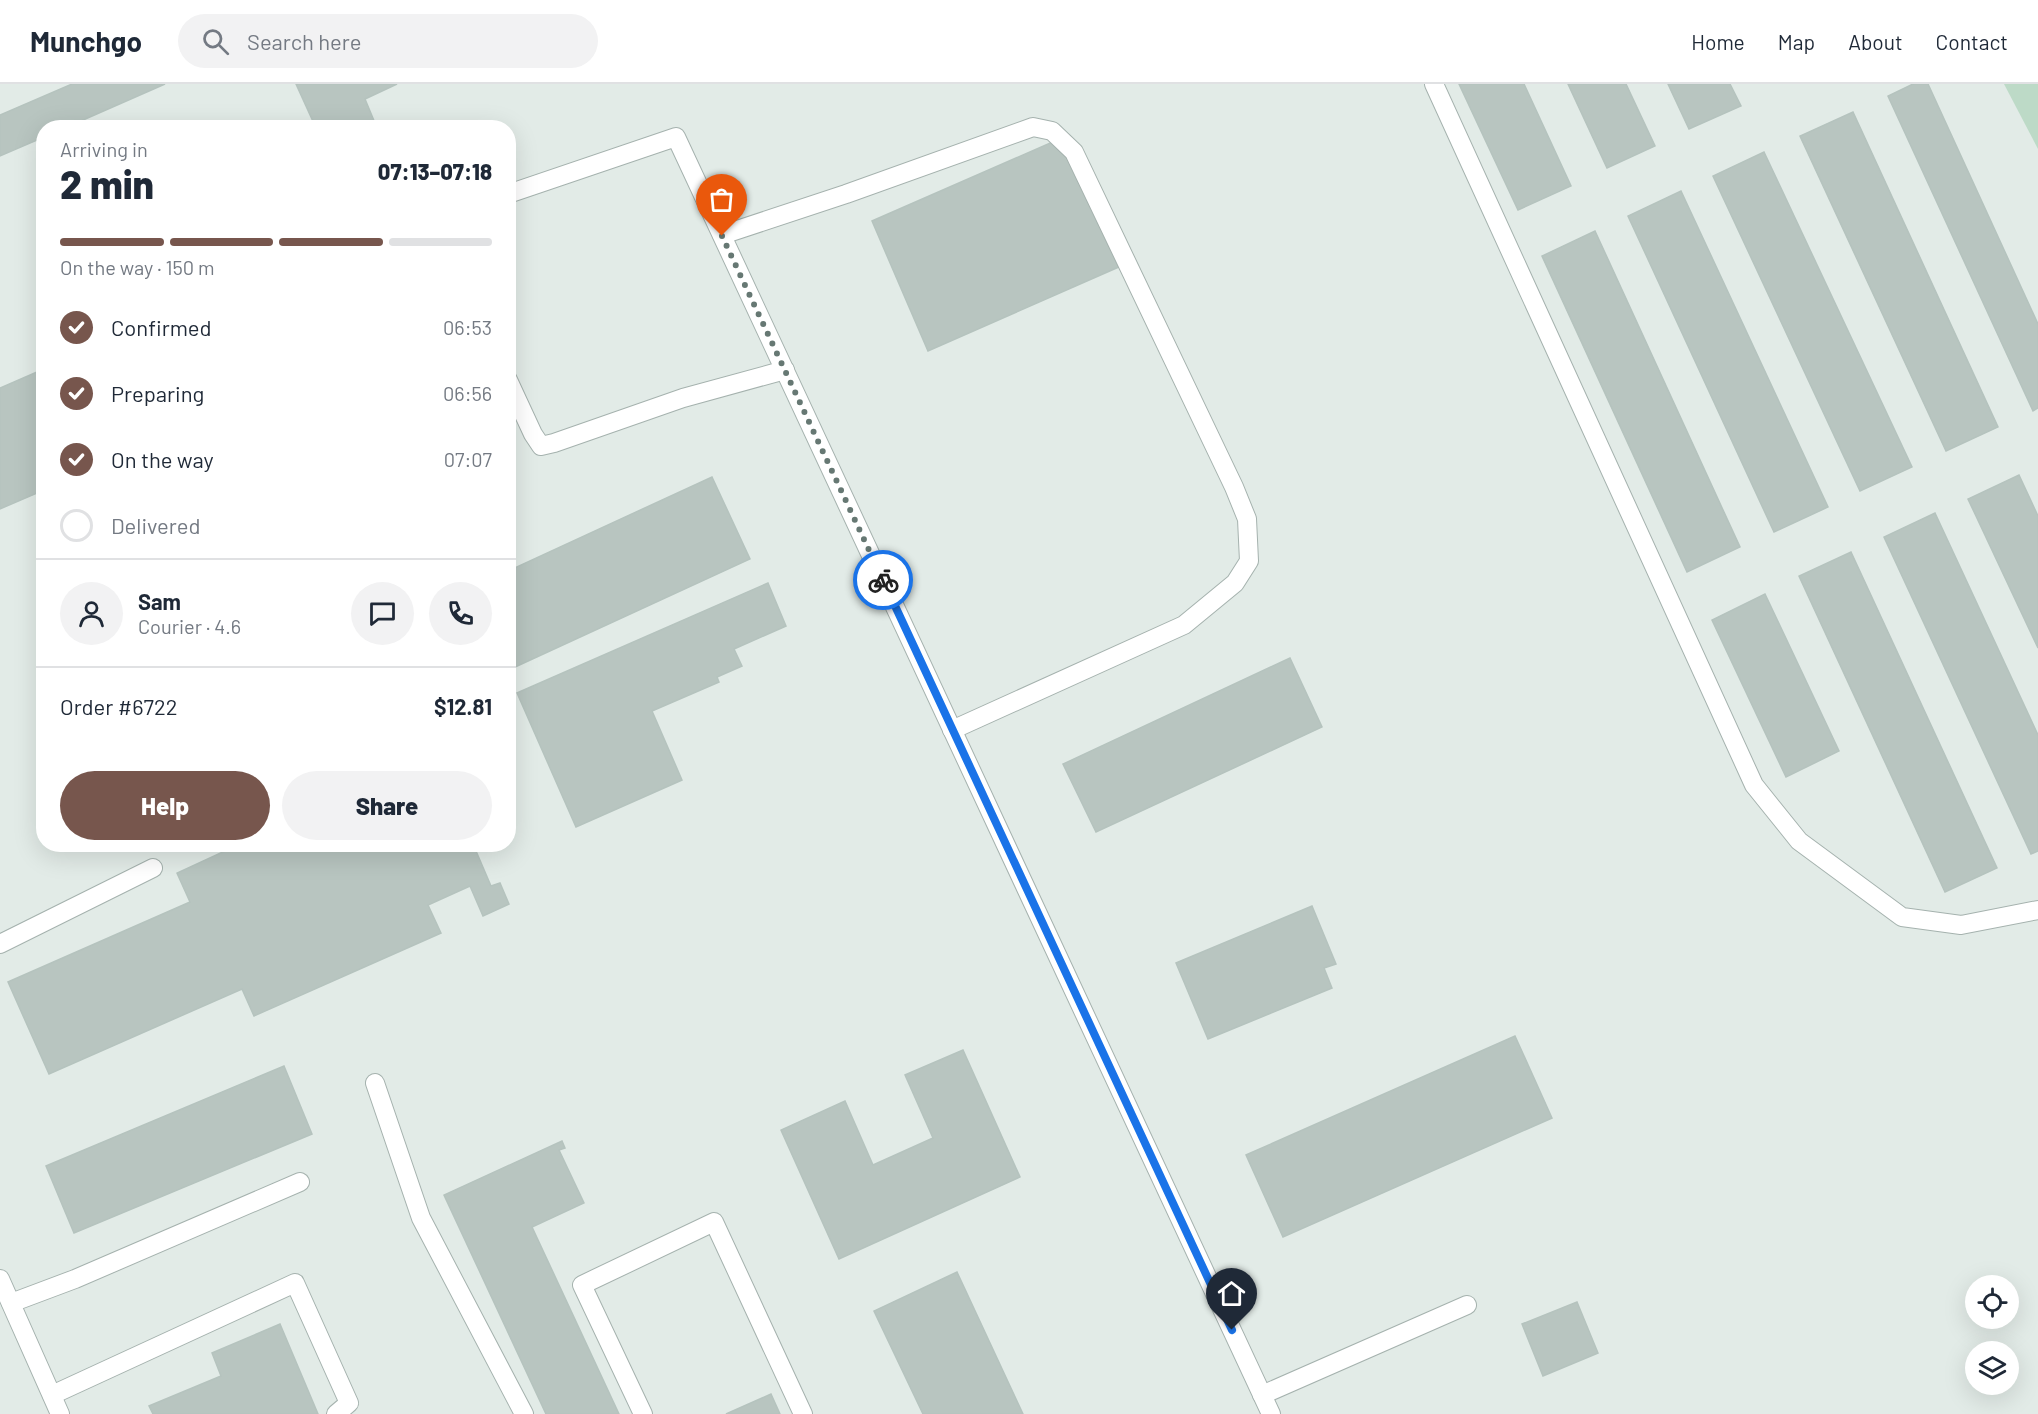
<!DOCTYPE html>
<meta charset="utf-8">
<style>
body{margin:0;font-family:Barlow,sans-serif;background:#f2f2f3;color:#1f2937;height:100vh;display:flex;flex-direction:column;font-size:22px;white-space:nowrap}
*{box-sizing:border-box;margin:0}
p{font-size:20px;color:#747a83}
.icon{flex:none;width:33px;height:33px;fill:none;stroke:currentColor;stroke-width:2;stroke-linecap:round;stroke-linejoin:round}
.map{position:relative;flex:1;overflow:hidden}
.panel{position:absolute;left:36px;top:36px;width:480px;height:732px;display:flex;flex-direction:column;background:#fff;border-radius:24px;box-shadow:0 6px 24px #0002}
.panel>*{flex:none}
.fabs{position:absolute;left:1965px;top:1191px;display:grid;gap:12px}
.fabs a{display:grid;place-items:center;width:54px;height:54px;border-radius:50%;background:#fff;box-shadow:0 6px 24px #0002;font-size:30px}
.pin{position:absolute;display:grid;place-items:center;width:51px;height:51px;color:#fff;margin:-62px -26px;border-radius:50% 50% 50% 0;rotate:-45deg;box-shadow:0 0 6px #0007}
.pin .icon{rotate:45deg}
.courier{position:absolute;display:grid;place-items:center;width:60px;height:60px;margin:-30px;border:4px solid #1a73e8;border-radius:50%;background:#fff;color:#222;box-shadow:0 2px 8px #0007}
.summary em{font-style:normal;font-weight:800}
.summary div{display:flex;flex-direction:column-reverse}
.summary{display:flex;align-items:center;justify-content:space-between;height:102px;padding:0 24px}
h1{font-size:39px;font-weight:800;line-height:45px}
.bar{display:grid;grid-template-columns:repeat(4,1fr);gap:9px 6px;align-content:center;height:72px;padding:0 24px}
.bar i{height:8px;border-radius:4px;background:#e0e1e3}
.bar .on{background:#77564d}
.bar p{grid-column:span 4}
.line{display:flex;align-items:center;gap:15px;padding:0 24px;border-top:2px solid #e0e1e3}
.line div{flex:1}
.round{display:grid;place-items:center;flex:none;width:63px;height:63px;border-radius:32px;background:#f2f2f3}
ol{padding:0 24px;list-style:none}
li{display:flex;align-items:center;gap:18px;height:66px}
li p{margin-inline-start:auto}
li .icon{padding:6px;border-radius:50%;background:#77564d;color:#fff;stroke-width:4}
li:last-child{color:#747a83}
li i{width:33px;height:33px;border:3px solid #e0e1e3;border-radius:50%}
.primary-button{display:flex;gap:12px;margin-top:auto;padding:12px 24px}
.primary-button a{flex:1;height:69px;border-radius:36px;background:#77564d;color:#fff;font-size:24px;font-weight:800;line-height:69px;text-align:center}
.primary-button a+a{background:#f2f2f3;color:#1f2937}
header{display:flex;align-items:center;gap:36px;box-sizing:border-box;height:84px;padding:0 30px;background:#fff;border-bottom:2px solid #e0e1e3}
header strong{font-size:28px}
nav{display:flex;gap:33px;margin-inline-start:auto;font-size:21px}
.search{width:420px;height:54px;background:#f2f2f3;display:flex;align-items:center;gap:15px;box-sizing:border-box;padding:0 21px;border-radius:33px;color:#747a83;font-size:22px}
.map>svg:first-child{display:block}
</style>
<header>
<strong>Munchgo</strong>
<div class="search"><svg class="icon" aria-label="search" viewBox="0 0 24 24"><circle cx="10" cy="10" r="6"/><path d="M15 15l6 6"/></svg>Search here</div>
<nav><a>Home</a><a>Map</a><a>About</a><a>Contact</a></nav>
</header>
<div class="map">
<svg width="2038" height="1330" viewBox="0 0 2038 1330">
<rect width="100%" height="100%" fill="#e2ebe7"/>
<!-- green -->
<polygon fill="#bddac7" points="2004,0 2038,0 2038,65"/>
<!-- building -->
<g fill="#b8c5c0" stroke="#b5c3be" stroke-width="1.5">
<polygon points="72,0 165,0 65,44 44,44 44,53 0,72 0,31"/>
<polygon points="296,0 397,0 365,15 377,44 316,44"/>
<polygon points="1459,0 1524,0 1571,102 1518,126"/>
<polygon points="1568,0 1626,0 1655,62 1607,84"/>
<polygon points="1668,0 1730,0 1741,22 1689,45"/>
<polygon points="1913,0 1928,0 2038,240 2038,324 2033,327 1888,12"/>
<polygon points="1853,28 1998,343 1946,367 1800,52"/>
<polygon points="1064,53 1121,182 928,267 872,137"/>
<polygon points="1764,68 1912,383 1860,407 1713,92"/>
<polygon points="1681,107 1828,423 1774,448 1628,132"/>
<polygon points="1595,147 1740,463 1687,488 1542,172"/>
<polygon points="44,285 44,406 0,425 0,304"/>
<polygon points="2019,391 2038,432 2038,564 1968,415"/>
<polygon points="712,393 750,475 513,584 508,574 508,487"/>
<polygon points="1935,429 2038,651 2038,767 2031,770 1884,453"/>
<polygon points="1851,468 1997,784 1945,808 1799,492"/>
<polygon points="768,499 786,542 734,565 742,582 717,593 719,598 652,627 682,696 576,743 517,609"/>
<polygon points="1765,510 1839,667 1786,693 1712,536"/>
<polygon points="1290,574 1322,643 1096,748 1063,680"/>
<polygon points="240,760 473,760 491,802 500,799 509,820 483,832 470,802 428,821 441,849 254,932 242,905 49,990 8,898 190,818 177,789"/>
<polygon points="1312,822 1336,880 1324,884 1332,904 1208,955 1176,879"/>
<polygon points="1515,952 1552,1034 1283,1153 1246,1071"/>
<polygon points="963,966 1020,1093 839,1175 781,1046 845,1017 873,1081 933,1054 905,991"/>
<polygon points="284,982 312,1050 74,1149 46,1082"/>
<polygon points="562,1057 565,1064 559,1066 584,1119 532,1143 619,1330 546,1330 444,1111"/>
<polygon points="957,1188 1023,1330 923,1330 874,1227"/>
<polygon points="1577,1218 1598,1269 1543,1292 1522,1240"/>
<polygon points="280,1240 318,1330 153,1330 149,1322 221,1292 212,1269"/>
<polygon points="771,1310 780,1330 726,1330"/>
</g>
<g fill="none" stroke-linecap="round" stroke-linejoin="round">
<defs>
<g id="minor">
<polyline points="1434,0 1754,701 1799,757 1902,833 1961,841 2038,826"/>
<polyline points="508,110 676,53 1271,1330"/>
<polyline points="722,151 846,110 1033,43 1052,47 1074,68 1234,403 1247,435 1249,477 1235,499 1184,541 952,646"/>
<polyline points="508,296 533,350 541,362 554,359 683,314 785,286"/>
<polyline points="0,860 153,784"/>
<polyline points="375,999 421,1134 524,1330"/>
<polyline points="0,1195 60,1330"/>
<polyline points="11,1219 75,1195 300,1098"/>
<polyline points="52,1311 295,1199 349,1319 336,1330"/>
<polyline points="1262,1311 1467,1221"/>
<polyline points="643,1330 582,1201 714,1138 803,1330"/>
</g>
</defs>
<!-- minor casing -->
<use href="#minor" stroke="#a5b2ae" stroke-width="20"/>
<!-- minor -->
<use href="#minor" stroke="#fff" stroke-width="18"/>
</g>
<g fill="none" stroke-linecap="round" stroke-linejoin="round">
<!-- done -->
<polyline stroke="#667873" stroke-width="6" stroke-dasharray="0 10.8" points="722,152 883,496"/>
<!-- route -->
<polyline stroke="#1a73e8" stroke-width="8" points="883,496 1232,1246"/>
</g>
</svg>
<div class="fabs">
<a><svg class="icon" aria-label="locate" viewBox="0 0 24 24"><circle cx="12" cy="12" r="6"/><path d="M12 2v4M12 18v4M2 12h4M18 12h4"/></svg></a>
<a><svg class="icon" aria-label="layers" viewBox="0 0 24 24"><path d="M12 4l9 5-9 5-9-5zM3 14l9 5 9-5"/></svg></a>
</div>
<div class="pin" style="left:722px;top:152px;background:#ea580c"><svg class="icon" aria-label="bag" viewBox="0 0 24 24"><path d="M5 8h14l-1 12H6zM9 8a3 3 0 0 1 6 0"/></svg></div>
<div class="pin" style="left:1232px;top:1246px;background:#1f2937"><svg class="icon" aria-label="home" viewBox="0 0 24 24"><path d="M3 11l9-7 9 7M6 9v11h12V9"/></svg></div>
<div class="courier" style="left:883px;top:496px"><svg class="icon" aria-label="bike" viewBox="0 0 24 24"><circle cx="6" cy="16" r="4"/><circle cx="18" cy="16" r="4"/><path d="M6 16l4-8h5l3 8M10 8l3 8H6M13 5h3"/></svg></div>
<section class="panel">
<div class="summary"><div><h1>2 min</h1><p>Arriving in</p></div><em>07:13–07:18</em></div>
<div class="bar"><i class="on"></i><i class="on"></i><i class="on"></i><i></i><p>On the way · 150 m</p></div>
<ol>
<li><svg class="icon" aria-label="check" viewBox="0 0 24 24"><path d="M5 12l5 5 9-10"/></svg>Confirmed<p>06:53</p></li>
<li><svg class="icon" aria-label="check" viewBox="0 0 24 24"><path d="M5 12l5 5 9-10"/></svg>Preparing<p>06:56</p></li>
<li><svg class="icon" aria-label="check" viewBox="0 0 24 24"><path d="M5 12l5 5 9-10"/></svg>On the way<p>07:07</p></li>
<li><i></i>Delivered</li>
</ol>
<div class="line" style="height:108px"><a class="round"><svg class="icon" aria-label="person" viewBox="0 0 24 24"><circle cx="12" cy="8" r="4"/><path d="M4 21q1-7 8-7t8 7"/></svg></a><div><b>Sam</b><p>Courier · 4.6</p></div><a class="round"><svg class="icon" aria-label="chat" viewBox="0 0 24 24"><path d="M4 5h16v11H9l-5 4z"/></svg></a><a class="round"><svg class="icon" aria-label="phone" viewBox="0 0 24 24"><path d="M5 4h4l2 5-3 2q2 4 5 5l2-3 5 2v4C11 20 4 13 5 4z"/></svg></a></div>
<div class="line" style="height:78px"><div>Order #6722</div><b>$12.81</b></div>
<div class="primary-button"><a>Help</a><a>Share</a></div>
</section>
</div>
